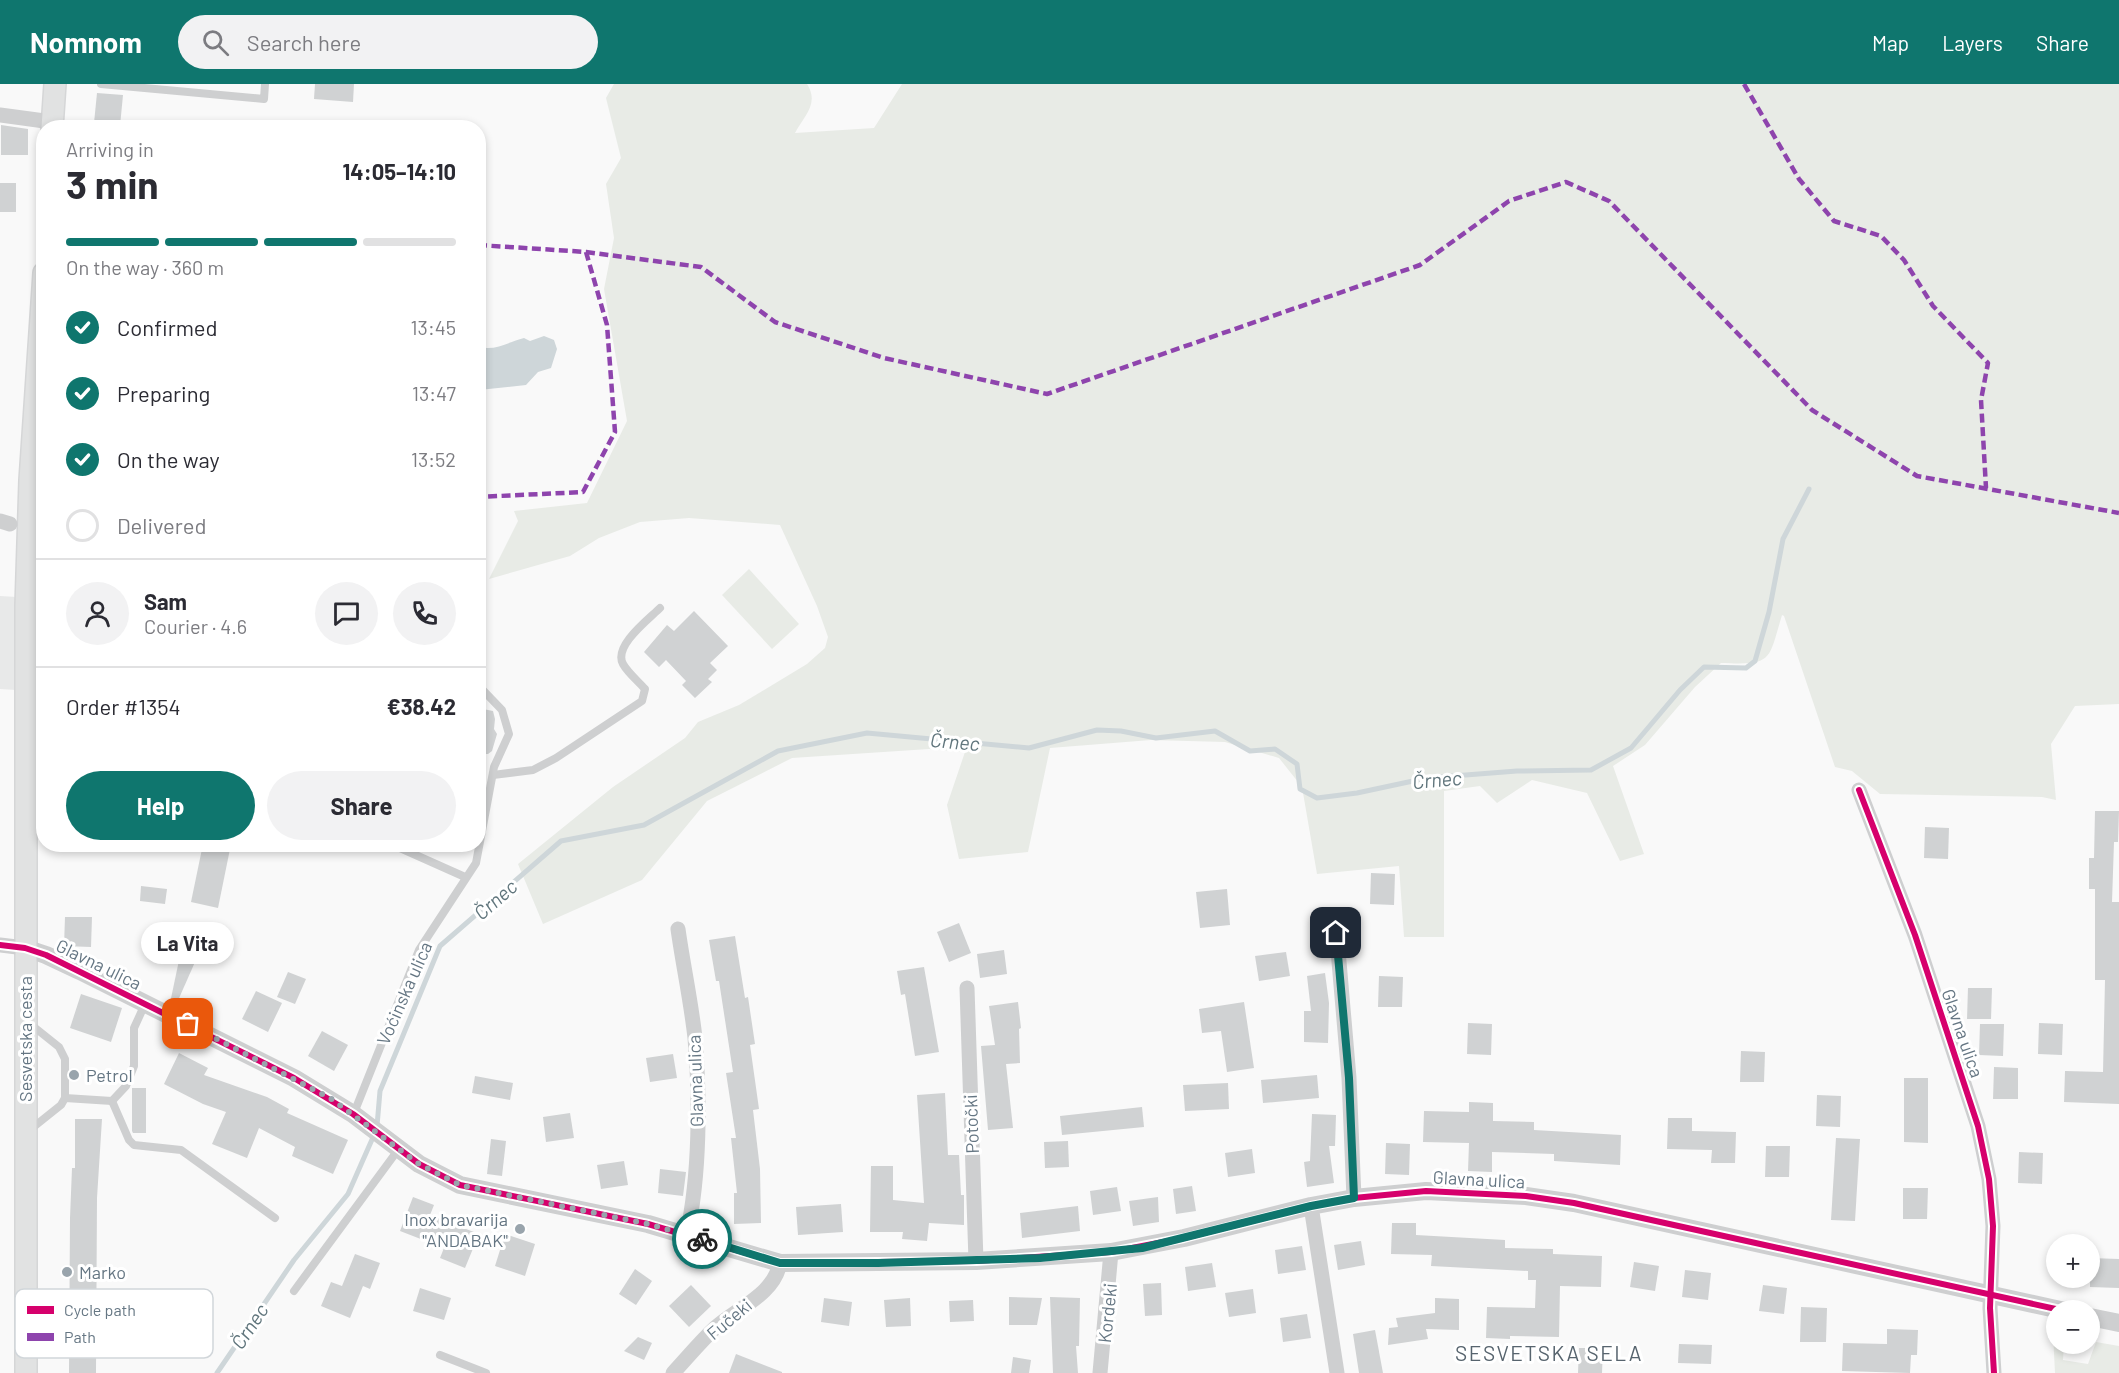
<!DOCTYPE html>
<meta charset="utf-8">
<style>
body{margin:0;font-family:Barlow,sans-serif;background:#f2f2f3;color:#2b2b33;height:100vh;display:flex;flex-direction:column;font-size:22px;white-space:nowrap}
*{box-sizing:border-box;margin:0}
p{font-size:20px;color:#7c7c81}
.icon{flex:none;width:33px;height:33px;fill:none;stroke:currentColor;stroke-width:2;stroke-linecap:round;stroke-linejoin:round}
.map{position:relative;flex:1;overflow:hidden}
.panel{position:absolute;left:36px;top:36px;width:450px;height:732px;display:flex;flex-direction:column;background:#fff;border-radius:24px;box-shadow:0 3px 9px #0003}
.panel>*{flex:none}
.buttons{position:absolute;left:2046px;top:1150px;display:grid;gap:12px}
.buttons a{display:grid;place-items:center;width:54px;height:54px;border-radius:50%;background:#fff;box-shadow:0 3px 9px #0003;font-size:30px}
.pin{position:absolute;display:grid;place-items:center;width:51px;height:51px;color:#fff;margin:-26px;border-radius:12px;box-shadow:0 3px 9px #0006}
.courier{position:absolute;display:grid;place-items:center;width:60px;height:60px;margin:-30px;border:4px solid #0f766e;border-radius:50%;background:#fff;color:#222;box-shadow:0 2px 8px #0007}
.bubble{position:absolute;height:42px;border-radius:21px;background:#fff;box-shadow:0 3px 9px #0003;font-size:20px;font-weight:700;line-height:42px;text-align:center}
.head em{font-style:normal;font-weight:700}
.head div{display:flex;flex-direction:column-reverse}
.head{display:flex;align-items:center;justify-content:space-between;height:102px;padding:0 30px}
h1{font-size:39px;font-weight:700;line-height:45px}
.bar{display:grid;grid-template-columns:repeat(4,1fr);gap:9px 6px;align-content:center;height:72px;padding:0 30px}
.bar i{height:8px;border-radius:4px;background:#e1e1e2}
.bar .active{background:#0f766e}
.bar p{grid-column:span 4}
.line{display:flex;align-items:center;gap:15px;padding:0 30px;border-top:2px solid #e1e1e2}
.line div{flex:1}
.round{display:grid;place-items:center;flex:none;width:63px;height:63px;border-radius:32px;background:#f2f2f3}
ol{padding:0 30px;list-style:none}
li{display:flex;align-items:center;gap:18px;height:66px}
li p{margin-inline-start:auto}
li .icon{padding:6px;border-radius:50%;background:#0f766e;color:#fff;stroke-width:4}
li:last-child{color:#7c7c81}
li i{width:33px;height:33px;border:3px solid #e1e1e2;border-radius:50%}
.button{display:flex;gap:12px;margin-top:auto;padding:12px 30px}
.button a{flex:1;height:69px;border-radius:36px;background:#0f766e;color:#fff;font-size:24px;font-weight:700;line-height:69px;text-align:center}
.button a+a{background:#f2f2f3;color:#2b2b33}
header{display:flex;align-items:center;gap:36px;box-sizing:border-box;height:84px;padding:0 30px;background:#0f766e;color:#fff}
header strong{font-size:28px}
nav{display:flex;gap:33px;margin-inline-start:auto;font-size:21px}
.search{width:420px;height:54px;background:#f2f2f3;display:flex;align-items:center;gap:15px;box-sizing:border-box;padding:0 21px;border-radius:33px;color:#7c7c81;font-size:22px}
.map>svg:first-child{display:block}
</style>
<header>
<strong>Nomnom</strong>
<div class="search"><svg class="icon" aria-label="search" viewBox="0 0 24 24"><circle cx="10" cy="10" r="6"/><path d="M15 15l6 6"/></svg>Search here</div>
<nav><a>Map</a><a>Layers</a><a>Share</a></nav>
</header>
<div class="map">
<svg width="2119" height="1289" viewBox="0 0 2119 1289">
<rect width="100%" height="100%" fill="#f9f9f9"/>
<!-- built -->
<polygon fill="#e8e9e9" points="0,512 17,513 16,606 0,605"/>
<!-- green -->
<g fill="#e8ebe6">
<path d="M 614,0 L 807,0 C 820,20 803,33 795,49 L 874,44 L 902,0 L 2119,0 L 2119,620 L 2075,622 L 2051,660 L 2056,716 L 2042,713 L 1880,710 L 1852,687 L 1835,683 L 1784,532 L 1782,531 C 1768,578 1773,581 1721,579 L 1695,603 L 1645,661 L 1613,682 L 1644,770 L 1620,777 L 1587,709 L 1532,696 L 1497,719 L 1480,702 L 1444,707 L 1444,853 L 1404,853 L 1399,782 L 1317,790 L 1302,703 L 1279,674 L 1225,658 L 1151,656 L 1050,664 L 1028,768 L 959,775 L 947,721 L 965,668 L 929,665 L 792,674 L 707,717 L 642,796 L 543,840 L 518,780 L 613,703 L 685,654 L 698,638 L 739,621 L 807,580 L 825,564 L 828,553 L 817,522 L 780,441 L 689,434 L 640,438 L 599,454 L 570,472 L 489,495 L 518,437 L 514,427 L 587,419 L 627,337 L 604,205 L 614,154 L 606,100 L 621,74 L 606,14 Z"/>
<polygon points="749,485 799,540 772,565 722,511"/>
<polygon points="2053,1249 2056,1250 2056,1260 2064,1260 2063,1276 2088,1280 2096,1258 2119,1262 2119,1289 2055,1289"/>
</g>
<!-- water -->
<path fill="#ced6d9" d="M 544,252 L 554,256 L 557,265 L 551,284 L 538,288 L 526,301 L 479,306 L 479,263 C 496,267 508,258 524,254 L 530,257 Z"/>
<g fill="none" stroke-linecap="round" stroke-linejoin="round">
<!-- stream -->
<g stroke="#ced6d9" stroke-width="5">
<polyline points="377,1042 380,1007 440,862 561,757 644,741 778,667 867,649 1029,664 1097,646 1121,647 1156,654 1215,647 1250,667 1275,665 1297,680 1300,705 1317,714 1357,709 1427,694 1517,687 1591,686 1631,664 1680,606 1704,583 1746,584 1755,577 1769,528 1783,455 1809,405"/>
<polyline points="217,1289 294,1176 348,1110 374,1051"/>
</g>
</g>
<!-- building -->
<g fill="#d0d2d3">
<polygon points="315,0 354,0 353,18 314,15"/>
<polygon points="97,9 123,11 120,42 94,39"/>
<polygon points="1,41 28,45 28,71 1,71"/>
<rect x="0" y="99" width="16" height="29"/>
<polygon points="694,527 728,562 710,579 717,586 708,595 712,598 695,614 682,601 686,597 666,576 659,583 644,568 667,541 674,547"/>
<polygon points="478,624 493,627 495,635 494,645 497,650 492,667 488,670 478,670"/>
<polygon points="2095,727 2119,727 2118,758 2114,758 2112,818 2119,818 2119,1020 2064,1018 2065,987 2103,988 2105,896 2095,896 2095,805 2089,805 2089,774 2094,774"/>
<polygon points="1925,743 1949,744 1948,775 1924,774"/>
<polygon points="203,760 231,760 218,824 191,818"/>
<polygon points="1371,789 1395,790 1394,821 1370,820"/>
<polygon points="141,802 167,805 165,820 140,817"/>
<polygon points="1227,805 1230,841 1200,844 1196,808"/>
<polygon points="65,833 92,833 91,863 64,862"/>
<polygon points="959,839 971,869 949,878 937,848"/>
<polygon points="735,852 745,914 748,913 755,960 750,961 759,1025 753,1026 760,1085 761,1139 734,1140 734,1109 737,1109 731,1054 736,1054 726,989 733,988 719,897 716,897 709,856"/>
<polygon points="182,862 199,869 176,921 170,919"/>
<polygon points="1004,866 1007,890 980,894 977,870"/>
<polygon points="1286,868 1290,892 1259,897 1255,872"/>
<polygon points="924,883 939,968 915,972 905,910 901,911 897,887"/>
<polygon points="288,888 306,895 295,920 277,913"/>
<polygon points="1325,889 1329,919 1328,959 1304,958 1304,927 1311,927 1307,892"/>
<polygon points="1379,892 1403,893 1402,923 1378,923"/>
<polygon points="1968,904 1992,904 1991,935 1967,935"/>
<polygon points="256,907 282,919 268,948 242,935"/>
<polygon points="81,910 122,924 111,958 70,944"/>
<polygon points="1018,918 1021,944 1019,945 1020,979 1006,980 1013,1044 988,1046 981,962 995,961 989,922"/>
<polygon points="1244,918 1254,984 1227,988 1221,947 1202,949 1199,925"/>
<polygon points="1468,939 1492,940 1491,971 1467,970"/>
<polygon points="2039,939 2063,940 2062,971 2038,970"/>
<polygon points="1980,940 2004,940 2003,972 1979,971"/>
<polygon points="322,947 348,961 334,987 308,972"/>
<polygon points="1741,967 1765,968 1764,998 1740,998"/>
<polygon points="179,969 208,984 204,991 267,1013 289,1025 287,1029 348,1056 333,1090 292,1072 295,1063 259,1044 247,1074 212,1060 226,1028 203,1020 164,1000"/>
<polygon points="673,970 677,994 650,998 646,974"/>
<polygon points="1994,983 2018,984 2018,1015 1993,1015"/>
<polygon points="1317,991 1319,1014 1263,1019 1261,996"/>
<polygon points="475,992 513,999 510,1016 472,1009"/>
<polygon points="1904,994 1928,994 1928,1059 1904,1058"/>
<polygon points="1228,999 1229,1025 1185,1027 1183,1001"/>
<polygon points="132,1004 146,1004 146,1049 133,1049 132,1047"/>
<polygon points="945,1009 948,1071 959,1071 961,1111 964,1111 964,1141 929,1139 927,1157 902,1155 903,1148 870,1148 871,1082 893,1082 893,1116 924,1119 917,1011"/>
<polygon points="1817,1011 1841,1012 1840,1043 1816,1042"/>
<polygon points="1469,1018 1493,1019 1493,1037 1534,1038 1534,1046 1621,1051 1620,1081 1554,1077 1554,1070 1492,1068 1492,1088 1468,1087 1469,1059 1423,1058 1424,1027 1469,1028"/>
<polygon points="1142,1023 1144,1043 1062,1051 1060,1032"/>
<polygon points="570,1029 574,1054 546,1058 543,1033"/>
<polygon points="1312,1030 1336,1031 1335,1062 1329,1062 1334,1099 1307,1103 1304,1078 1310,1077"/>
<polygon points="1668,1034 1692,1034 1692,1047 1736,1048 1735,1079 1711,1079 1712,1066 1667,1065"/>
<polygon points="75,1035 102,1035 97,1114 96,1289 69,1289 70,1134 72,1084 75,1084"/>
<polygon points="1836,1054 1860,1055 1855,1137 1831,1136"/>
<polygon points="491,1055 506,1057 502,1092 487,1090"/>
<polygon points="1068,1057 1069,1083 1045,1084 1044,1058"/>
<polygon points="1386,1059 1410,1060 1409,1091 1385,1090"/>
<polygon points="1766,1062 1790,1062 1789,1093 1765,1093"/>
<polygon points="1252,1065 1255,1089 1228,1093 1225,1069"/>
<polygon points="2019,1068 2043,1069 2042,1100 2018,1099"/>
<polygon points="624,1077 628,1101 601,1105 597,1081"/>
<polygon points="660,1085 686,1088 683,1112 658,1109"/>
<polygon points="1192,1102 1196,1127 1176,1130 1173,1105"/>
<polygon points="1117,1103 1121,1127 1093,1131 1090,1107"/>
<polygon points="1903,1104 1928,1104 1927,1135 1903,1135"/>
<polygon points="413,1113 434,1121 430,1131 479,1150 465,1184 440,1174 444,1164 400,1147"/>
<polygon points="1158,1113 1159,1138 1133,1142 1129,1117"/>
<polygon points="841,1120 843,1148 798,1151 796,1123"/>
<polygon points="1078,1122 1080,1147 1022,1154 1020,1129"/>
<polygon points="1392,1139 1416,1139 1416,1151 1505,1156 1505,1164 1553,1165 1553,1170 1602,1172 1601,1203 1560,1202 1559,1253 1510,1252 1510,1255 1486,1254 1487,1223 1535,1224 1536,1196 1528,1196 1528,1187 1431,1182 1432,1171 1391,1170"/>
<polygon points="505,1150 535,1160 525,1192 495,1182"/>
<polygon points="1361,1157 1365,1181 1338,1186 1334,1161"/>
<polygon points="1302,1162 1306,1186 1278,1190 1275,1166"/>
<polygon points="355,1170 380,1179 370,1205 363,1202 350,1234 321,1222 331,1198 342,1202"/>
<polygon points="2090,1174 2119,1175 2119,1204 2090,1203"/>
<polygon points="1634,1178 1659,1182 1655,1207 1630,1203"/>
<polygon points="1212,1179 1216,1203 1188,1207 1185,1183"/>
<polygon points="635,1185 652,1197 636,1221 619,1210"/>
<polygon points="1685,1186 1711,1189 1708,1216 1682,1213"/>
<polygon points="1161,1199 1162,1231 1145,1232 1143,1200"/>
<polygon points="691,1201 711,1222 689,1243 669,1222"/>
<polygon points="1763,1201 1787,1204 1784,1230 1759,1227"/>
<polygon points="420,1204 451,1214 444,1236 413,1227"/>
<polygon points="1253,1205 1256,1229 1229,1233 1225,1209"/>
<polygon points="1009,1213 1042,1214 1037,1241 1009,1241"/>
<polygon points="1050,1213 1080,1214 1079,1262 1076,1262 1078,1289 1053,1289"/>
<polygon points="824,1214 852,1218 849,1242 821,1238"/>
<polygon points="910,1214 911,1242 886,1243 884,1216"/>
<polygon points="1435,1214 1459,1215 1459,1246 1426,1245 1428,1255 1388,1261 1389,1244 1398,1243 1396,1234 1435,1229"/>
<polygon points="973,1216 974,1237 950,1238 949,1217"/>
<polygon points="1801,1223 1827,1224 1826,1258 1800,1258"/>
<polygon points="1307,1230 1311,1254 1283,1258 1280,1234"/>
<polygon points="1887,1245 1918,1246 1917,1271 1911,1271 1910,1289 1842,1287 1843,1259 1887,1260"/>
<polygon points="1375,1246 1383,1289 1359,1289 1353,1250"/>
<polygon points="638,1253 652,1259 644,1276 624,1267"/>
<polygon points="1679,1260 1712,1261 1711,1280 1678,1279"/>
<polygon points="1579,1264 1603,1264 1602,1289 1578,1289"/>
<polygon points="736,1270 782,1288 782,1289 729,1289"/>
<polygon points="1013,1273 1031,1276 1029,1289 1011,1289"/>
</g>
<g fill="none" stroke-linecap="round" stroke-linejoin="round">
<defs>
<g id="secondary">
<polyline points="52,44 55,0"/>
<polyline points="26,1289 26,522 30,396 44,189"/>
</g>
</defs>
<!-- secondary casing -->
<use href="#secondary" stroke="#d5d6d7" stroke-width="24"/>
<!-- service -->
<g stroke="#cecfd0" stroke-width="8">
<polyline points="101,0 264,15 265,0"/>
<polyline points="28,634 44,640"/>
<path d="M 493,691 L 533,686 L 556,674 L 642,617 L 645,605 C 638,597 628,589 623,580 C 613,562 649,535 660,524"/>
<polyline points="27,722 44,720"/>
<polyline points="391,760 465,793"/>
<polyline points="29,939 59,963 65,975 65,1014 61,1021 31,1045"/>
<polyline points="65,1014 112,1017"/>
<polyline points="112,1017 129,1056 134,1061 181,1066 275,1134"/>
<polyline points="112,1017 126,1002 134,982 134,944 145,920"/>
<polyline points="354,1029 419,866 476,779 494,683 509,650 502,626 478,601"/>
<polyline points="294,1207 398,1066"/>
<polyline points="440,1271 486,1289"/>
</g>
<!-- minor -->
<g stroke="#cecfd0" stroke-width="15">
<polyline points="0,31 52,38"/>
<polyline points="0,437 10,440"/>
<polyline points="1859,706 1915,851 1978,1042 1989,1095 1993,1142 1990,1224 1994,1289"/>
<polyline points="1335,831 1349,994 1354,1114"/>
<path d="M 678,845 C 683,881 691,917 695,954 C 700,1015 700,1090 687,1150"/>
<polyline points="0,861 25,864"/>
<polyline points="967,904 976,1177"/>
<polyline points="1311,1122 1337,1289"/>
<path d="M 673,1289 C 687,1274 700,1258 715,1244 C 737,1224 774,1211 780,1179"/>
<polyline points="1100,1289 1111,1168"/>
</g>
<!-- tertiary -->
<g stroke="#cecfd0" stroke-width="18">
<polyline points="25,864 46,871 80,887 294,994 353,1030 419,1080 460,1101 648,1140 780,1179 976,1177 1111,1168 1184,1154 1311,1122 1354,1114 1426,1107 1526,1112 1574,1119 2065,1227"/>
<polyline points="2090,1233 2119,1239"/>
</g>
<!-- secondary -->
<use href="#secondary" stroke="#e1e2e2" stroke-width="21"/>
<!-- quiet -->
<g stroke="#8e44ad" stroke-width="4.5" stroke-dasharray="9 4.5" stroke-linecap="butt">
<polyline points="1744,0 1799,95 1834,137 1881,152 1904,176 1933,222 1988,279 1981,316 1986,404"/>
<polyline points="478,161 586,168 607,241 615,348 583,408 478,413"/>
<polyline points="586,168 701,183 775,238 884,274 1047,310 1420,181 1509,117 1566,98 1609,117 1812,326 1917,392 2119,429"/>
<polyline points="41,233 44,234"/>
</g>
<defs>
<g id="cycleway">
<polyline points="1859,706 1915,851 1978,1042 1989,1095 1993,1142 1990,1224 1994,1289"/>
<polyline points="0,861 25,864 46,871 294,994 353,1030 419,1080 460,1101 648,1140 780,1179 976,1177 1111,1168 1184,1154 1311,1122 1354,1114 1426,1107 1526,1112 1574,1119 2065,1227"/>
</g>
</defs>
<!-- cycleway casing -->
<use href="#cycleway" stroke="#fff" stroke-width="10"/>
<!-- cycleway -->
<use href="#cycleway" stroke="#d6006c" stroke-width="6"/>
</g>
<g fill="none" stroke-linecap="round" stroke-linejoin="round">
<!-- done -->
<polyline stroke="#99a4ac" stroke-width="6" stroke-dasharray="0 10.8" points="188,940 330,1014 419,1080 460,1101 648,1140 702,1155"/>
<!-- route -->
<polyline stroke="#0f766e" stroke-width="8" points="702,1155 780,1179 878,1179 1040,1174 1142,1164 1311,1122 1354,1114 1349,994 1336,849"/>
</g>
<!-- markers -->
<g fill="#99a4ac" stroke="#fff" stroke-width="2">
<circle cx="74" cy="991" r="6"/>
<circle cx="520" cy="1145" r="6"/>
<circle cx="67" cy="1188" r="6"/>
</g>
<g text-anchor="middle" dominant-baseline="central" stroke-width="6" stroke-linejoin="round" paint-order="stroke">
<!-- street labels -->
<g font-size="18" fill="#657683" stroke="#fff">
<text transform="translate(99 880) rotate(26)">Glavna ulica</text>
<text transform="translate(404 909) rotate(-66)">Voćinska ulica</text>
<text transform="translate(1963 949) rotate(71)">Glavna ulica</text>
<text transform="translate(25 955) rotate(-90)">Sesvetska cesta</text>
<text transform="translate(695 997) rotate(-92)">Glavna ulica</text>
<text transform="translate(971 1040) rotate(-92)">Potočki</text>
<text transform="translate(1479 1095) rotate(3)">Glavna ulica</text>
<text transform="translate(1107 1229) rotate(-84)">Kordeki</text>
<text transform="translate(729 1235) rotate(-40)">Fučeki</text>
</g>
<!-- poi labels -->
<g font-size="18" fill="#657683" stroke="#fff" text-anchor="start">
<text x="86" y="991">Petrol</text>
<text x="508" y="1135" text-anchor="end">Inox bravarija<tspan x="508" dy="21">"ANDABAK"</tspan></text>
<text x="79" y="1188">Marko</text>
</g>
<!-- water labels -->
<g font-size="20" font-style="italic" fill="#60757c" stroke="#fff">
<text transform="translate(955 657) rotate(5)">Črnec</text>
<text transform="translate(1437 695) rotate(-5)">Črnec</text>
<text transform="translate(495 815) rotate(-41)">Črnec</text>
<text transform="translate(249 1242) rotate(-56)">Črnec</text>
</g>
<!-- quarter labels -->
<g font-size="21" letter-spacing="1.5" fill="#57646e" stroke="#fff">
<text x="1549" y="1268">SESVETSKA SELA</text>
</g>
</g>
<!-- legend -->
<rect x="15" y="1205" width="198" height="69" rx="9" fill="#fff" stroke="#d1d6da" stroke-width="1.5"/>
<rect x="27" y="1222" width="27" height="8" fill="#d6006c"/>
<rect x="27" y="1249" width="27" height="8" fill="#8e44ad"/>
<g font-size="16" fill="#657683">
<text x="64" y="1232">Cycle path</text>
<text x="64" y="1259">Path</text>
</g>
</svg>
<div class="buttons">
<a>+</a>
<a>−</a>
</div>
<div class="pin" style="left:188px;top:940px;background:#ea580c"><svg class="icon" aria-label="bag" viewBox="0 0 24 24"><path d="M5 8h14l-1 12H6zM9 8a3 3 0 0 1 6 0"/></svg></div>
<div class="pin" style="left:1336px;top:849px;background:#1f2937"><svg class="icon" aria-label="home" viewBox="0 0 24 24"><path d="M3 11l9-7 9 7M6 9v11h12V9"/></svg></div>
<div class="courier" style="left:702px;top:1155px"><svg class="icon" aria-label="bike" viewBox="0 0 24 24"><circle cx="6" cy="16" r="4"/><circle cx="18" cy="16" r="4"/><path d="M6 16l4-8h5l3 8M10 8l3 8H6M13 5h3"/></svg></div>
<div class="bubble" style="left:141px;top:838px;width:93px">La Vita</div>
<section class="panel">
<div class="head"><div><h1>3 min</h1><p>Arriving in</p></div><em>14:05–14:10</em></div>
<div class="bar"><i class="active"></i><i class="active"></i><i class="active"></i><i></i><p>On the way · 360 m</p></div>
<ol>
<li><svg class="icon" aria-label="check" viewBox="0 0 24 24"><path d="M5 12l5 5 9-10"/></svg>Confirmed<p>13:45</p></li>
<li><svg class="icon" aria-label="check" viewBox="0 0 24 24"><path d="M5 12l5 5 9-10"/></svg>Preparing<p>13:47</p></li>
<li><svg class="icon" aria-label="check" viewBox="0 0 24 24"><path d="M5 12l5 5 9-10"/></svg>On the way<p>13:52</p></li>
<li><i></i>Delivered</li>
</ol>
<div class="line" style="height:108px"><a class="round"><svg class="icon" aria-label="person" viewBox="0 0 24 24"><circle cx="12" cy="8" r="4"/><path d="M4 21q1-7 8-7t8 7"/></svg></a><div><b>Sam</b><p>Courier · 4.6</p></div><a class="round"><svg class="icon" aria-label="chat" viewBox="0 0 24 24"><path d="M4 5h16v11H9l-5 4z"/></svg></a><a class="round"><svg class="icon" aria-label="phone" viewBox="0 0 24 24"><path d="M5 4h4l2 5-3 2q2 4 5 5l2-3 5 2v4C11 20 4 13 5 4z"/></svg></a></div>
<div class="line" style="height:78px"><div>Order #1354</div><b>€38.42</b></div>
<div class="button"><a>Help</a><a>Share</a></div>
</section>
</div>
